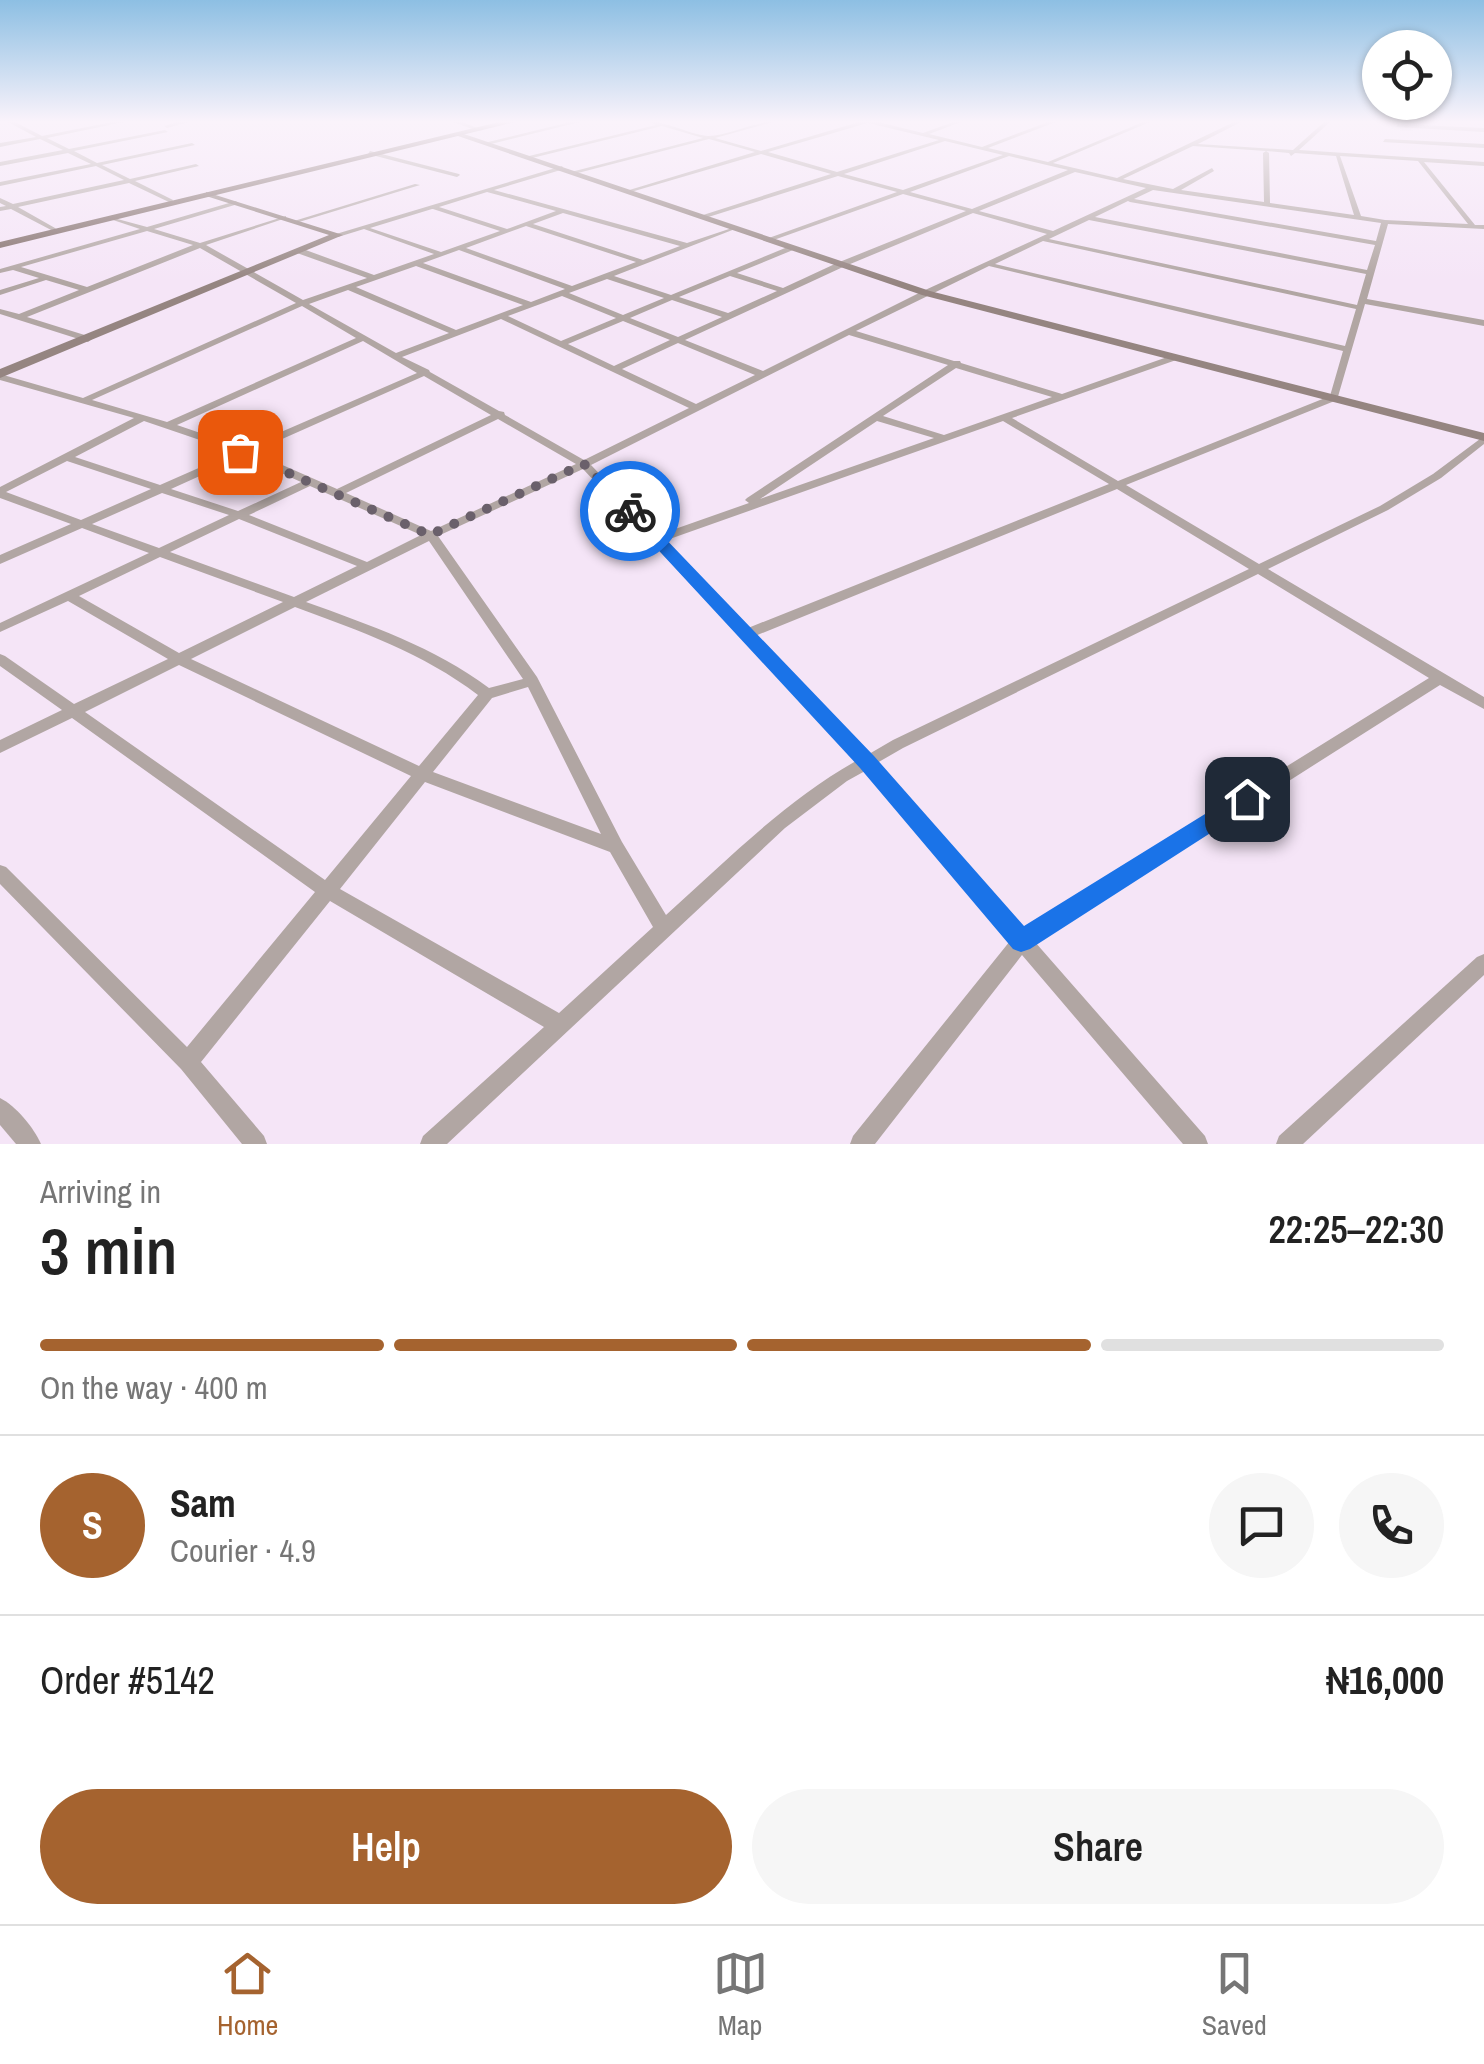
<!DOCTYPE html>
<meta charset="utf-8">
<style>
body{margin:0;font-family:"Archivo Narrow",sans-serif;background:#f6f6f6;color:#222;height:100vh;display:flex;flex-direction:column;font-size:38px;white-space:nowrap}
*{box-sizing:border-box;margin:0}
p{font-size:32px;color:#767676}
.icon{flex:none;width:55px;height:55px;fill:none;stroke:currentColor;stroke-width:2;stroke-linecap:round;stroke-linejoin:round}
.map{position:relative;height:1144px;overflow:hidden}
.details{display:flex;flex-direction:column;background:#fff;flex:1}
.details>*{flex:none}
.fabs{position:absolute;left:1362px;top:30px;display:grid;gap:20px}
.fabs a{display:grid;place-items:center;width:90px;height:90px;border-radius:50%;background:#fff;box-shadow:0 2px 8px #0004;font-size:50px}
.pin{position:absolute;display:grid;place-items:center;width:85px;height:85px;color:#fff;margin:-42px;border-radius:20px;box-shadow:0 5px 15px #0006}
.courier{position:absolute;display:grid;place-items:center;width:100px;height:100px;margin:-50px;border:8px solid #1a73e8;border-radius:50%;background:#fff;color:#222;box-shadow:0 2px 12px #0007}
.summary em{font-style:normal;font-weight:600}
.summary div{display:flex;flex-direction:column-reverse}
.summary{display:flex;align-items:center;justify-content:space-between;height:170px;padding:0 40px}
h1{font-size:65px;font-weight:600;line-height:75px}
.bar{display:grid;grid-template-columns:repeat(4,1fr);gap:15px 10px;align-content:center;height:120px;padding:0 40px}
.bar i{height:12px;border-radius:8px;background:#e0e0e0}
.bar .selected{background:#a5632f}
.bar p{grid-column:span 4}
.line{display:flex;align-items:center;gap:25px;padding:0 40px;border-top:2px solid #e0e0e0}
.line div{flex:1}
.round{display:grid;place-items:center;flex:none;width:105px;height:105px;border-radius:52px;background:#f6f6f6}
.action{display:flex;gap:20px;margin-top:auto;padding:20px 40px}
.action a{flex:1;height:115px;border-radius:60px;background:#a5632f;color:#fff;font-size:40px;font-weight:600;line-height:115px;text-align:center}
.action a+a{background:#f6f6f6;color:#222}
.dock{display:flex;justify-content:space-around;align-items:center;height:140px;border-top:2px solid #e0e0e0;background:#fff;font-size:28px;color:#767676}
.dock a{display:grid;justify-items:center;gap:5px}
.dock .selected{color:#a5632f}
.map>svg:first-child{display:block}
</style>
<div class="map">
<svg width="1484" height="1144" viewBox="0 0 1484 1144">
<rect width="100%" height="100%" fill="#f5e5f7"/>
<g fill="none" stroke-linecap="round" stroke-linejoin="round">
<!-- street -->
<g fill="#b1a6a3" fill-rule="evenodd">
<polygon points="8,122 15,122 42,136 112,122 124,122 47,138 69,149 165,130 168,132 74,151 97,163 192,143 195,145 102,165 130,179 196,164 199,166 135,181 173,200 171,203 129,183 18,207 55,228 56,229 53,231 11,209 0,211 0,207 6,206 0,203 0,198 13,204 124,180 96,166 0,186 0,182 91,164 68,153 0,166 0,162 63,150 40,139 0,147 0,143 36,137"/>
<polygon points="177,122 189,122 167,128 164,126"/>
<polygon points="453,122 462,122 483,130 478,131"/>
<polygon points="570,122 580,122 487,145 484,143"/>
<path d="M 650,122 C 670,122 688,134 707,136 C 726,137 752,122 773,122 L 715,138 L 761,151 L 859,122 L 878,122 L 923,133 L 953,122 L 961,122 L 929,134 L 982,147 L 1048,122 L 1056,122 L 988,148 L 1048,162 L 1143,122 L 1150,122 L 1053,163 L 1117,178 L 1234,122 L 1241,122 L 1198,144 L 1293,150 L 1324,122 L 1330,122 L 1299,150 L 1484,162 L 1484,166 L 1424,162 L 1475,225 L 1484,225 L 1484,229 L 1388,224 L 1367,299 L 1484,320 L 1484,326 L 1365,304 L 1337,400 L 1126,485 L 1259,564 L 1380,506 L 1433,474 L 1484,436 L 1484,444 L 1441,478 L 1388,510 L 1268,569 L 1484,697 L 1484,709 L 1440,685 L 1035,942 L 1205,1136 L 1208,1144 L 1183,1144 L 1022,955 L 875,1144 L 850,1144 L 853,1136 L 1010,941 L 865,771 L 847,781 L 785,828 L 447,1144 L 420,1144 L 423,1136 L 544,1027 L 330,901 L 201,1062 L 264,1136 L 267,1144 L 242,1144 L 181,1069 L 0,884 L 0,865 L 6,867 L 187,1047 L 315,892 L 72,718 L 0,753 L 0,740 L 62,710 L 0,666 L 0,654 L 5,656 L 74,704 L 168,659 L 68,601 L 0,632 L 0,623 L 149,553 L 82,528 L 0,564 L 0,555 L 71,524 L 0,498 L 0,487 L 134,418 L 0,380 L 0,374 L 83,398 L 296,303 L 200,248 L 27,317 L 91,337 L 92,339 L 88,342 L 0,314 L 0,309 L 19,314 L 79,290 L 46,280 L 0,295 L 0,290 L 39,278 L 13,270 L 0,273 L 0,269 L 140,229 L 110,219 L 110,217 L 147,227 L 236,201 L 238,204 L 154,229 L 200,243 L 286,216 L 286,218 L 206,245 L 303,300 L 367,278 L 297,253 L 297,249 L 303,249 L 374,275 L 434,254 L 364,229 L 338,237 L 336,236 L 336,234 L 562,166 L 564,169 L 494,190 L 687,243 L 735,227 L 735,229 L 614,276 L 671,295 L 790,246 L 794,248 L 793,250 L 737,273 L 783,288 L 837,263 L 966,211 L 903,194 L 768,242 L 766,241 L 766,239 L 897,192 L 838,176 L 702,219 L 700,218 L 700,216 L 831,174 L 761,154 L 631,192 L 626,191 L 755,152 L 709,139 L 574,174 L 571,172 L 703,138 L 662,126 L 528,159 L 525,157 L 656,125 ZM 868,123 L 939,140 L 837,172 L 768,152 ZM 945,141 L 1003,155 L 903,190 L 844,174 ZM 1193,146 L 1266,151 L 1263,153 L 1264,202 L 1181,190 L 1214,171 L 1212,168 L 1173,189 L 1123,179 ZM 1266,151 L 1289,153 L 1291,156 L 1295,153 L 1336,156 L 1354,215 L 1270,203 L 1269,153 ZM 1009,156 L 1068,170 L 972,209 L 910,192 ZM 1340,156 L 1418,161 L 1468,224 L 1385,220 L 1361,216 ZM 1075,172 L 1146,188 L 1053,231 L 979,211 ZM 1153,190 L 1381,223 L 1376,241 L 1134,199 ZM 487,192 L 556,211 L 507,229 L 439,207 ZM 1128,201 L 1130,202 L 1375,245 L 1367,270 L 1095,217 ZM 432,209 L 433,209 L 500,231 L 441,252 L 370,228 ZM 563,213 L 680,246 L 643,260 L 533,224 ZM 973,213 L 1047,234 L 923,291 L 763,371 L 685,340 L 843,267 ZM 1089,220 L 1366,274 L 1357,305 L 1049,239 ZM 526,226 L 636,262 L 572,286 L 466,248 ZM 147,231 L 193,245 L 87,287 L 21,267 ZM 1043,241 L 1356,309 L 1345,346 L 995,264 ZM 459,250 L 565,289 L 531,302 L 423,263 ZM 416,266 L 523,305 L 456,330 L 356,287 ZM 989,266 L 1343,351 L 1330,396 L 1118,481 L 1012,418 L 1179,359 L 1179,355 L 1173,355 L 1062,394 L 961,363 L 960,361 L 954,361 L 856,331 ZM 730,276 L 777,291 L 728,313 L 679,297 ZM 607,279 L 664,298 L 623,315 L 569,293 ZM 348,290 L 449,333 L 396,353 L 309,304 ZM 562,296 L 616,318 L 561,341 L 508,316 ZM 672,300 L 722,317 L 678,337 L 630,318 ZM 302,306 L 356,338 L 167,422 L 92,400 ZM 501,319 L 689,408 L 584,460 L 505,415 L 504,412 L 499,411 L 430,372 L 429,370 L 402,357 ZM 623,321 L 670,340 L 614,366 L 568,344 ZM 849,335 L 948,365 L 747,498 L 745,500 L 749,503 L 658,535 L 591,465 ZM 363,341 L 417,373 L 244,448 L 177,425 ZM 678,343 L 755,375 L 696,404 L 622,369 ZM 956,368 L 1052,397 L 944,435 L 883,416 ZM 424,376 L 491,415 L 337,489 L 253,452 ZM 498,419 L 576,464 L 431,531 L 346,493 ZM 144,421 L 235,452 L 160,485 L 75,457 ZM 877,421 L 934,438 L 760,499 ZM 1003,421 L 1109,484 L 748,628 L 664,541 ZM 244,456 L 301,482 L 238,511 L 171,489 ZM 67,461 L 151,489 L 81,520 L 6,492 ZM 583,469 L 856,761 C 785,801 727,860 666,915 L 622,842 L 537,677 L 438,536 ZM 310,486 L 421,535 L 367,562 L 249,515 ZM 1117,489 L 1249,569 L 893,740 L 869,754 L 755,636 ZM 162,493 L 229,515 L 159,548 L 92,524 ZM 239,519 L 357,566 L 294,597 L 170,552 ZM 429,541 L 523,679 L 489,688 C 434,647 370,625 306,602 ZM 160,557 L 283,602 L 179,653 L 79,596 ZM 1258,574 L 1429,678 L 1023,930 L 877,763 L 903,748 ZM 295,607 C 360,631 423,653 478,695 L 419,766 L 191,659 ZM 179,665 L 411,776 L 325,880 L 85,712 ZM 528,687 L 601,834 L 433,772 L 492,698 ZM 425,782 L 610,852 L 653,927 L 559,1013 L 340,889 Z"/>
<polygon points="1398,124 1484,128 1484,132 1396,127"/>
<polygon points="1385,139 1484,144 1484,148 1383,142"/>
<polygon points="370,151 459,174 460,175 457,177 368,154"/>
<polygon points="415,184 420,185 299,222 294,221"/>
<polygon points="1484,954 1484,975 1303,1144 1276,1144 1279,1136 1477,957"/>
<path d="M 0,1098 C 16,1106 34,1128 41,1144 L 16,1144 L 0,1125 Z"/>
</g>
<!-- secondary -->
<g fill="#958581" fill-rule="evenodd">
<polygon points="458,132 930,291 1484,433 1484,441 922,295 458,136"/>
<polygon points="206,192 343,235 0,378 0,369 329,235 206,196"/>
</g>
<!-- primary -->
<polygon fill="#816d69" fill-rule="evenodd" points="499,122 515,122 0,248 0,242"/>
</g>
<!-- sky -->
<linearGradient id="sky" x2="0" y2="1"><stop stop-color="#8dbfe3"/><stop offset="0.43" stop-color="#faf3fb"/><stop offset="1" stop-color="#faf3fb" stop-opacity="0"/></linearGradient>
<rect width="1484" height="283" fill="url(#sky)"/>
<!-- route -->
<polygon fill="#1a73e8" points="625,508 636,508 874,756 1024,926 1239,793 1247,791 1257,799 1254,805 1030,949 1021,952 1013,949 860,768 625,514"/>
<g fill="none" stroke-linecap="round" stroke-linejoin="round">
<!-- done -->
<polyline stroke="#6a606b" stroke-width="10" stroke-dasharray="0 18" points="240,452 430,535 584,464 630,511"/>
</g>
</svg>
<div class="fabs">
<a><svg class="icon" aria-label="locate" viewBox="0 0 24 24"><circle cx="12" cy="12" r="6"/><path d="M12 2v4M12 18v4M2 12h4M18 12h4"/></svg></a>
</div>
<div class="pin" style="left:240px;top:452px;background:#ea580c"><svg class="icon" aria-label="bag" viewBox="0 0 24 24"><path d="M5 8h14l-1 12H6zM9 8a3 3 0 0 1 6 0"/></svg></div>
<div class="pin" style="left:1247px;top:799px;background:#1f2937"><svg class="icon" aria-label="home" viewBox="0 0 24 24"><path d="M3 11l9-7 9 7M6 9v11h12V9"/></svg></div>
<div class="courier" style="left:630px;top:511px"><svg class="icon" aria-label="bike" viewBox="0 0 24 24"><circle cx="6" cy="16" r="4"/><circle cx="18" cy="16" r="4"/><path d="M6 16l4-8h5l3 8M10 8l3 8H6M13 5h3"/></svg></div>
</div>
<section class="details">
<div class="summary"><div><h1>3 min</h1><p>Arriving in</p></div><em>22:25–22:30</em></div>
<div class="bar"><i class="selected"></i><i class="selected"></i><i class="selected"></i><i></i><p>On the way · 400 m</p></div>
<div class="line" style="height:180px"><b class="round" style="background:#a5632f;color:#fff">S</b><div><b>Sam</b><p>Courier · 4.9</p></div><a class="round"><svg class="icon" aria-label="chat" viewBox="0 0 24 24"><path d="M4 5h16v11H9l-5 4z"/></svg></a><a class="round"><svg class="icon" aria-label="phone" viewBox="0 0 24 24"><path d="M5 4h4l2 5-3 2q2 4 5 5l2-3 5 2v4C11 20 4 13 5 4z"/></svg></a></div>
<div class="line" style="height:130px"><div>Order #5142</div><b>₦16,000</b></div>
<div class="action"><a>Help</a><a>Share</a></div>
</section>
<nav class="dock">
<a class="selected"><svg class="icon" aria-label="home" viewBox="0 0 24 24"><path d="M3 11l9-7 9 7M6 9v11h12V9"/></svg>Home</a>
<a><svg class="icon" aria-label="map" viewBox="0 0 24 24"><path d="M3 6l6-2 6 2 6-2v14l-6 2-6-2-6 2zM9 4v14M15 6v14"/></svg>Map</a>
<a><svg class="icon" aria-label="saved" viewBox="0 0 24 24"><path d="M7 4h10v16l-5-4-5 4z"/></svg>Saved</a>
</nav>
